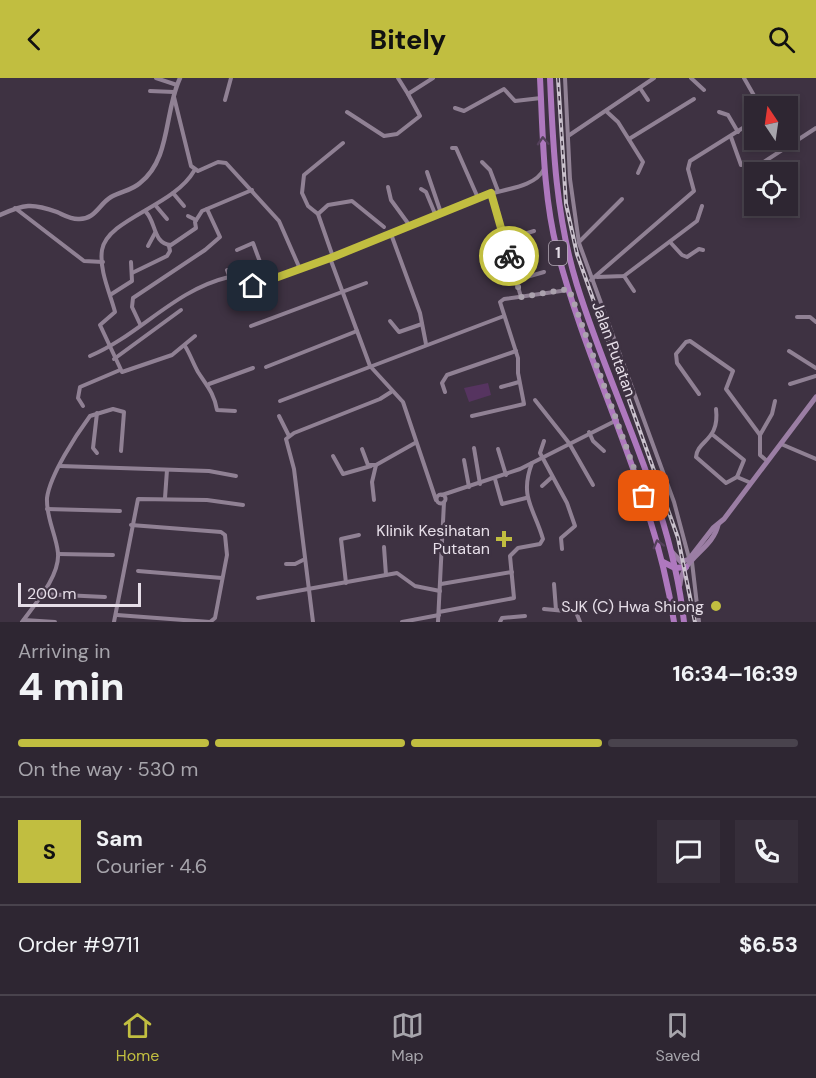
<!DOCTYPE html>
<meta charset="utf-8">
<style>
body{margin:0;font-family:"DM Sans",sans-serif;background:#362e3a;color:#f1f3f6;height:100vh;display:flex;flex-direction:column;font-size:22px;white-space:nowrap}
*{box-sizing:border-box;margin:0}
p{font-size:20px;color:#a7a5ac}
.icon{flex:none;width:33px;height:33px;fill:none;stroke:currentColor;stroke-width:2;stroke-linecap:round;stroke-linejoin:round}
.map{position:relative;height:544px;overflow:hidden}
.drawer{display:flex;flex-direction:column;background:#2e2632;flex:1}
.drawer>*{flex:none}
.needle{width:39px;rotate:347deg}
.tools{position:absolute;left:744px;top:18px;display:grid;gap:12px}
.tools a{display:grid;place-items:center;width:54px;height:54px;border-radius:0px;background:#2e2632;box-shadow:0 3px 9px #0003,0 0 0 2px #49434d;font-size:30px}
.scale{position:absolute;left:18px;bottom:15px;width:123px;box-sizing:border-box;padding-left:6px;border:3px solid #e6dee8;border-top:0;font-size:16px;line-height:21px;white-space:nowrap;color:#e6dee8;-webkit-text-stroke:4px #3e3242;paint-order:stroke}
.pin{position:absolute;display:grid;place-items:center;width:51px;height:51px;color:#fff;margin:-26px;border-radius:12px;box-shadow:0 3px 9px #0006}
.courier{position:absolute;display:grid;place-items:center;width:60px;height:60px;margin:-30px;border:4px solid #c1be40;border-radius:50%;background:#fff;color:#222;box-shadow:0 2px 8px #0007}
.summary em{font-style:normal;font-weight:800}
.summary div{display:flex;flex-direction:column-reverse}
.summary{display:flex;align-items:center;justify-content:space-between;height:102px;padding:0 18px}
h1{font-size:39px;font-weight:800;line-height:45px}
.bar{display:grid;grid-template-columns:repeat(4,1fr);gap:9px 6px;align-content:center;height:72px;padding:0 18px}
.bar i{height:8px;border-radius:4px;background:#49434d}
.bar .on{background:#c1be40}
.bar p{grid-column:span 4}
.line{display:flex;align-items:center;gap:15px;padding:0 18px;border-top:2px solid #49434d}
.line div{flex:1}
.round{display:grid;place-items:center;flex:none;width:63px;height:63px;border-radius:0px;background:#362e3a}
header{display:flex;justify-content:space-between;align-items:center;height:78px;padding:0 18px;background:#c1be40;color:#111;font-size:27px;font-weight:800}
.tab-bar{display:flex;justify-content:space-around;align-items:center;height:84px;border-top:2px solid #49434d;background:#2e2632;font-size:16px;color:#a7a5ac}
.tab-bar a{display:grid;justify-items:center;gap:3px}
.tab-bar .on{color:#c1be40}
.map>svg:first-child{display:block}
</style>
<header><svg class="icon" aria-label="back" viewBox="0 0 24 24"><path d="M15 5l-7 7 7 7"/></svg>Bitely<svg class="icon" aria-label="search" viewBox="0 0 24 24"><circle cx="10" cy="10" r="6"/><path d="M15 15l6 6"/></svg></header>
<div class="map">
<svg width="816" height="544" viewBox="0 0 816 544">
<rect width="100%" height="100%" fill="#3e3242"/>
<!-- green -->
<polygon fill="#563460" points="488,305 491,317 469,324 464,310"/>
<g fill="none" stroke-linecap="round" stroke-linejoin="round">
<!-- minor -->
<g stroke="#908194" stroke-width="4">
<polyline points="156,0 177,7"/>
<polyline points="398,0 408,16"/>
<polyline points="565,0 570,101 579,165 674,424 689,480"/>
<polyline points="691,0 704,12"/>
<polyline points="744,0 760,28"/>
<polyline points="640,10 648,22"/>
<polyline points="150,13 174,14"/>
<polyline points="174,19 191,88 198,93 218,84 226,85 279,143 300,191"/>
<polyline points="225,22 231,0"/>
<polyline points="455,30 464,33 504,11 515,23 541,20"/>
<polyline points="606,33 618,44 643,84 638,95"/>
<polyline points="347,34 384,58 397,56 420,38 408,16 433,0"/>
<polyline points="719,34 728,37 738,54"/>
<polyline points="568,58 654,0"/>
<polyline points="731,59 741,87"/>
<polyline points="629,61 694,21"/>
<polyline points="777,62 784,70"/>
<polyline points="452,70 456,70 478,120"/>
<polyline points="482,84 490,92 498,113"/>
<polyline points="759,87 816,50"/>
<path d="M 194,93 C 174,128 107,141 102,172 C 99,192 110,215 115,234 L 100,247 L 122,294 L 172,277 L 195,258"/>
<polyline points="427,94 441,135"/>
<polyline points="388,109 391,122 410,148"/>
<polyline points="421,111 426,114 436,138"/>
<polyline points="173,115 184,128"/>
<polyline points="491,115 521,219"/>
<polyline points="156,128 167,141"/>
<polyline points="15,130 84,183 103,184"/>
<path d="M 146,134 C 156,144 153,166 171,167 L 196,150 L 195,144 L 202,133 L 252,112"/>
<polyline points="318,136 328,127 352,123 384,149"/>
<polyline points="188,138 196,142"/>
<polyline points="391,156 420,235 426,266"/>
<polyline points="504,162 534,153"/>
<polyline points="579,164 622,121"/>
<polyline points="670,164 682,177 687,179 699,171 703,172"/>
<polyline points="148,168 155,155"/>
<polyline points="237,172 253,165 267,203"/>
<polyline points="333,179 318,136 308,128 302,115 304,97 343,65"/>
<polyline points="330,180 370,288 403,324 436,422"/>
<path d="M 227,192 L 233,208 L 239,213 C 322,184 402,149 483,118 C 502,111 535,110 544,91"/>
<polyline points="132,195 167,178 170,173 169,168"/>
<polyline points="624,198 634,213"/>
<polyline points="597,199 624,198 697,143 702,128"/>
<polyline points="516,202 544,194"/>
<polyline points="591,202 694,113 688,91 690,83 754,43"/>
<polyline points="110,217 132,203 131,184"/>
<polyline points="797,239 810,239 816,244"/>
<polyline points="390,243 399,254 422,246"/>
<polyline points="140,246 132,229 133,220 205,172 220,159 207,131"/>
<polyline points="251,248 366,205"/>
<path d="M 185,268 C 190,276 193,285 198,294 C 207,308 214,315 217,332 L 235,333"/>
<polyline points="789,273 816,290"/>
<path d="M 90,278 C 140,257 174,212 229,199"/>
<polyline points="114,281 181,232"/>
<polyline points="266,289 357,253"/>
<polyline points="209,306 253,290"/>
<polyline points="790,306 816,298"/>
<polyline points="501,309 519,304"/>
<polyline points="445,314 442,305 447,297 516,273"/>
<polyline points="699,316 677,285 676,276 686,264 690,263 733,293 726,311 760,357 760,377 767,383"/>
<polyline points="535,322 569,365 593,407"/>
<polyline points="280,323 504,238"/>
<polyline points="83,328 78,320 80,309 120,292"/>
<path d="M 716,331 C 720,363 697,362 696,379 L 726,405 L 737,399 L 751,405"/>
<polyline points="97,335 93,370 97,375"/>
<polyline points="279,338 289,358"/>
<polyline points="472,338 524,326 518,295 518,280 500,224 504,221 568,212"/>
<polyline points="589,354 593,363 604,373"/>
<polyline points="713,357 744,382 737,399"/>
<polyline points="760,357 772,336 775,323"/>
<polyline points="544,363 540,375 567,425 575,448 561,460 562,471"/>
<polyline points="781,366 816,381"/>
<polyline points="474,370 480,406"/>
<polyline points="362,371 368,387 376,387 415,365"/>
<polyline points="498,371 506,397"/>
<polyline points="333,378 343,396 371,388"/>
<polyline points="464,382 469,409"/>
<polyline points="60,388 209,393 236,398"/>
<polyline points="495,401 502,426 526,420"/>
<polyline points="542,408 552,399"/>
<circle cx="441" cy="421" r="4.5"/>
<polyline points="442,417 520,391 617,342"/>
<polyline points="165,420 167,392"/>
<polyline points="374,422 372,404 376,387"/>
<polyline points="47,431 120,433"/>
<polyline points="131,447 221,454 225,457 227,477 215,540 210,544"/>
<polyline points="384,469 386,497"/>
<polyline points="58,476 113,477"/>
<polyline points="692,484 699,544"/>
<polyline points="286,486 295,486 305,481"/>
<polyline points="138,493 222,500"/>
<polyline points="346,505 341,461 359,457"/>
<polyline points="441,506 512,494"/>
<polyline points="554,506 556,532"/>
<polyline points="42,516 105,519"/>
<polyline points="258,520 397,495 415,508 440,513"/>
<polyline points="544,531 576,534 580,544"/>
<path d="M 439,534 L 514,520 L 510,478 L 518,470 L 540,466 L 543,461 C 534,430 519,419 532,385"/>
<polyline points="117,537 210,544"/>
<polyline points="24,542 55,544"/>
<path d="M 22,544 C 35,526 60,498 58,475 C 56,456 46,440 47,420 C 50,397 76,357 90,338 L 113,331 L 124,334 L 121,373"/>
<polyline points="114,544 138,421 207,422 243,427"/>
<polyline points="313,544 294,391 286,361 294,355 380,321 391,314"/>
<polyline points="402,544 439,537"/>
<polyline points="438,544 444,424"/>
<polyline points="500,544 502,540 525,538"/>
</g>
<!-- tertiary -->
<path stroke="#908194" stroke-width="4.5" d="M 0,137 C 24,126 32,125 57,134 C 64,137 70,141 78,141 C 95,142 99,126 111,119 C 121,113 131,113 140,105 C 171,81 164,34 180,0"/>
<!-- secondary -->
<g stroke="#9b7ea4" stroke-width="5">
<polyline points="672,474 681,484 689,481 713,450 724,441 816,319"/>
<path d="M 680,507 C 681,481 713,471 718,447"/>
</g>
<!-- trunk -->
<g stroke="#ae78be" stroke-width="6">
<path d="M 540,0 C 543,57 543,116 557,172 C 590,299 654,411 674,544"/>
<path d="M 550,0 C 553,70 556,139 577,207 C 612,320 671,425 684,544"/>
<polyline points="663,484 675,490 686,489"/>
</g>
<defs>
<polyline id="rail" points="558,0 566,126 577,176 678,460 695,544"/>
</defs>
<!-- rail casing -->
<use href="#rail" stroke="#cac2cd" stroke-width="4"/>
<!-- rail -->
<use href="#rail" stroke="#3e3242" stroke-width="1.5" stroke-dasharray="4.5" stroke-linecap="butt"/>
</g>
<!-- one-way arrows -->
<defs><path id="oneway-chevron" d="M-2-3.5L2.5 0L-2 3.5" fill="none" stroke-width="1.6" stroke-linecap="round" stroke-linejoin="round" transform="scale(1.5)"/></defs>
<g stroke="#54405b">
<use href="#oneway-chevron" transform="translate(543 63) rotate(-93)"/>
<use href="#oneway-chevron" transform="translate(658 466) rotate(-105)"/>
</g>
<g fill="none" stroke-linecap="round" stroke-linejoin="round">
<!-- done -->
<polyline stroke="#aba2ae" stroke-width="6" stroke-dasharray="0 10.8" points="509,178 521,219 569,211 644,418"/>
<!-- route -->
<polyline stroke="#c1be40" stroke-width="8" points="253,208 333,179 491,115 509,178"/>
</g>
<!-- markers -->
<g fill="#c1be40" stroke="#3e3242" stroke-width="2">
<path d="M501 452h6v6h6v6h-6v6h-6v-6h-6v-6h6z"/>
<circle cx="716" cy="528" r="6"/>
</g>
<g text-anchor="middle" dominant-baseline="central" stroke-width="6" stroke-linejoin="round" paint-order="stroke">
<!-- shield labels -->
<rect fill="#3e3242" stroke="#b4aab6" stroke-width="1.5" x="549" y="163" width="18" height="24" rx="4.5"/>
<g font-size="15" font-weight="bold" fill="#e6dee8">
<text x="558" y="175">1</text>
</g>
<!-- street labels -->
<g font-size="16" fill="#e6dee8" stroke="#3e3242">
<text transform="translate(614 271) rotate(70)">Jalan Putatan</text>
</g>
<!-- poi labels -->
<g font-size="16" fill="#e6dee8" stroke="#3e3242" text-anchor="end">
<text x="490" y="452">Klinik Kesihatan<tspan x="490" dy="18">Putatan</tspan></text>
<text x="704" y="528">SJK (C) Hwa Shiong</text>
</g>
</g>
</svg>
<div class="tools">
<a><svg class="needle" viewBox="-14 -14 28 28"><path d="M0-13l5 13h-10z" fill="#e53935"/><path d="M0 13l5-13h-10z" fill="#a7a5ac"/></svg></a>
<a><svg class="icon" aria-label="locate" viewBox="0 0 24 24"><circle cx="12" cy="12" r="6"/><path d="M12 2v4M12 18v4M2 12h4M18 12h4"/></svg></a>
</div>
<div class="scale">200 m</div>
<div class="pin" style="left:644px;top:418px;background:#ea580c"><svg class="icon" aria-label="bag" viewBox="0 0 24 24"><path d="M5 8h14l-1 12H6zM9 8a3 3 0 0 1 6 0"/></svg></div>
<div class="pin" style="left:253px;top:208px;background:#1f2937"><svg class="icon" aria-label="home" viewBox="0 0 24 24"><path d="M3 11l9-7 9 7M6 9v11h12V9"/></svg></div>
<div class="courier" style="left:509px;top:178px"><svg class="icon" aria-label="bike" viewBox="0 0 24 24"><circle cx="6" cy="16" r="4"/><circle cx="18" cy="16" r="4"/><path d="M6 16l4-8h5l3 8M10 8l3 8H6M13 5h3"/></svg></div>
</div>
<section class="drawer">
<div class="summary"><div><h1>4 min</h1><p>Arriving in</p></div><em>16:34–16:39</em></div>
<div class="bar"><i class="on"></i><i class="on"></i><i class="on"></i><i></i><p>On the way · 530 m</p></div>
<div class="line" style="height:108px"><b class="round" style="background:#c1be40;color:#111">S</b><div><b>Sam</b><p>Courier · 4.6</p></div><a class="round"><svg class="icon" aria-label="chat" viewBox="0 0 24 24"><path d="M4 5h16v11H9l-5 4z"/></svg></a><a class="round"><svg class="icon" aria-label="phone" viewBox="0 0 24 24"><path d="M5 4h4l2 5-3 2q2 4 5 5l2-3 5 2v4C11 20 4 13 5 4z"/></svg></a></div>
<div class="line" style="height:78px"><div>Order #9711</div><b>$6.53</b></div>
</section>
<nav class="tab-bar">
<a class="on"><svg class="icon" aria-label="home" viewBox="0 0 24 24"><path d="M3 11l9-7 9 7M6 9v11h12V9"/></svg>Home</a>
<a><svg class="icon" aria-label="map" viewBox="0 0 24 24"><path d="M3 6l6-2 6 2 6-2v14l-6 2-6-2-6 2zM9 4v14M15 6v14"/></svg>Map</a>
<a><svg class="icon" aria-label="saved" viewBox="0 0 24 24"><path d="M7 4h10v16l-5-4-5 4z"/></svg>Saved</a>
</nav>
